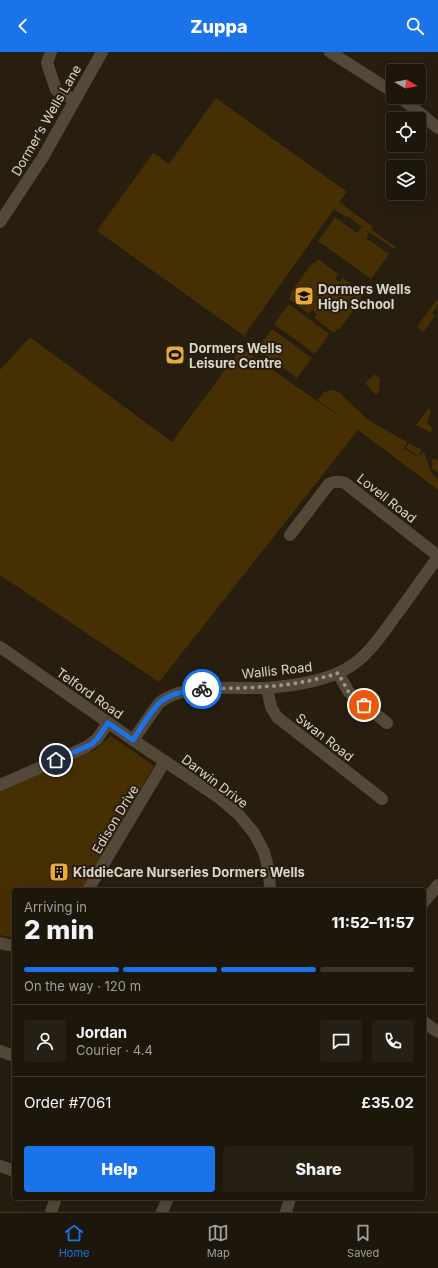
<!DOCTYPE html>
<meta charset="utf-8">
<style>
body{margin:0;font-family:Inter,sans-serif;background:#251f14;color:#f1f3f6;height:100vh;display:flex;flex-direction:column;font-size:15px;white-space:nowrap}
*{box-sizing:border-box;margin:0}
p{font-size:13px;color:#a09f9d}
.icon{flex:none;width:22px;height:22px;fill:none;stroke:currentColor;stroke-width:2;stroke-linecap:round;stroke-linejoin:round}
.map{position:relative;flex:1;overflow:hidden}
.sheet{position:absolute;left:12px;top:836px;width:414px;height:312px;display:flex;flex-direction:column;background:#1d160b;border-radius:4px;box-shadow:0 4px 16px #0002,0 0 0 1px #3b352c}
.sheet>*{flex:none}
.needle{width:26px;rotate:100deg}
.controls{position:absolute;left:386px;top:12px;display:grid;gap:8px}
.controls a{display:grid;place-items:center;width:40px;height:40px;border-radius:4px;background:#1d160b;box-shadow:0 4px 16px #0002,0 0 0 1px #3b352c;font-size:20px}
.pin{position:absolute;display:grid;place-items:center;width:34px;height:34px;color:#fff;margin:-17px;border:2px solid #fff;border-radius:50%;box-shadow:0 1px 4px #0007}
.courier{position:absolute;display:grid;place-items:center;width:40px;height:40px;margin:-20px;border:3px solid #1a73e8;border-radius:50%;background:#fff;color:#222;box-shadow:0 1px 5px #0007}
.head em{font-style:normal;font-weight:800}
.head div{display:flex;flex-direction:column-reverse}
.head{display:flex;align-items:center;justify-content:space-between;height:68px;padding:0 12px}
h1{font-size:26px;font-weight:800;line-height:30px}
.bar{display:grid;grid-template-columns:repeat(4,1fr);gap:6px 4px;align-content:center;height:48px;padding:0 12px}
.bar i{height:5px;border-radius:3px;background:#3b352c}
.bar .on{background:#1a73e8}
.bar p{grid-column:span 4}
.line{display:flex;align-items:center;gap:10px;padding:0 12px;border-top:1px solid #3b352c}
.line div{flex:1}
.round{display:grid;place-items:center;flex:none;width:42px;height:42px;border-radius:4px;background:#251f14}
.primary-button{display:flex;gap:8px;margin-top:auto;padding:8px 12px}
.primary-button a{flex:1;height:46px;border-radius:4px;background:#1a73e8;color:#fff;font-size:16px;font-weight:800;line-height:46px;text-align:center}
.primary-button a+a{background:#251f14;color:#f1f3f6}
header{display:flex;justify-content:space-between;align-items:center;height:52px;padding:0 12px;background:#1a73e8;color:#fff;font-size:18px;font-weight:800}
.menu{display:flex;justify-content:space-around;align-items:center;height:56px;border-top:1px solid #3b352c;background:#1d160b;font-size:11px;color:#a09f9d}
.menu a{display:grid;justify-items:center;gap:2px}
.menu .on{color:#1a73e8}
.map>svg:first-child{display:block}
</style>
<header><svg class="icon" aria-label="back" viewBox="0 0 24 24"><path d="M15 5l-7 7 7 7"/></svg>Zuppa<svg class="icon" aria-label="search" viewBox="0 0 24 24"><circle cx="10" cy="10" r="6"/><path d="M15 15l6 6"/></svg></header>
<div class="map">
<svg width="438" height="1160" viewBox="0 0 438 1160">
<rect width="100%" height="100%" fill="#271e0f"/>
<!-- green -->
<g fill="#472f04">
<polygon points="216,46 347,140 339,150 373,175 372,178 396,195 394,197 366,178 366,179 369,181 366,186 389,202 371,227 318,189 335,165 357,181 362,175 348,164 346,165 334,157 244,284 97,179 153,101 169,112"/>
<polygon points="318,207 338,222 335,227 340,230 343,226 363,241 360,245 362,246 339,278 337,277 334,281 314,266 317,262 312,258 309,262 289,247 291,243 290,242 312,211 314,212"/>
<polygon points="438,246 438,253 432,262 435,264 423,280 417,275"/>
<polygon points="289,252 329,282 315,302 274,272"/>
<polygon points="272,277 312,306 297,326 257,297"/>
<polygon points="30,285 172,390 241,296 346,369 318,348 324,340 332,338 339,340 368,368 407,390 404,397 418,405 424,400 431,420 438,427 438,438 358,378 159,630 0,523 0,318"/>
<polygon points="374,323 376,323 380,327 379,340 377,342 375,342 366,332 366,330"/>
<polygon points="428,357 430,357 431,360 427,370 432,376 431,381 416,373"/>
<polygon points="409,391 422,398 418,404 406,396"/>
<polygon points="432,407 438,408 438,421 432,416"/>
<polygon points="111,684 154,714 82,838 14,838 14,886 0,883 0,738 95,698"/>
</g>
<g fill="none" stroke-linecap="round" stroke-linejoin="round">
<!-- minor -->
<g stroke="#544939" stroke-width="12">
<polyline points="51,0 47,11 56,38 75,48"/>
<polyline points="330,0 393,40"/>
<polyline points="400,45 438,76"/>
<polyline points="0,170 43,105 102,0"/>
<path d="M 290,483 L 329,432 C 334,429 339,429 345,431 L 438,504"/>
<polyline points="0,595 133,688 218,745 239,763 254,781 264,800 269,819 270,838"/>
<polyline points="338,621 348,639 353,644 387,671"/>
<polyline points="267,636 271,655 277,665 382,747"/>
<path d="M 133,688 L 159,651 C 185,630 235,637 266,636 C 292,634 323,630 346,617 C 368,605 382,582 397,562 C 411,543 424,524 438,505"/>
<polyline points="0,733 86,695 97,687 108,671"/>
<polyline points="88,838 165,709"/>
<polyline points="424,850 438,833"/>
<polyline points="0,891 14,894"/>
<polyline points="424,970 438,980"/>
<polyline points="0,999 14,1004"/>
<polyline points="0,1114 14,1119"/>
<polyline points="51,1160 56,1146"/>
<polyline points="162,1160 168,1146"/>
<polyline points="286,1160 290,1146"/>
</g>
</g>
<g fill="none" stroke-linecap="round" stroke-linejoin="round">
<!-- done -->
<path stroke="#9c9589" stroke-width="4" stroke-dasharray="0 7.2" d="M 202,637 C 249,636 293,636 338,621 L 348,639 L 364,653"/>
<!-- route -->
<path stroke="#1a73e8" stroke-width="5" d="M 56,708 L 92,692 L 97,687 L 108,671 L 133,688 C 140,678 153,654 163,648 C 174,640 189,638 202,637"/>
</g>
<!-- icons -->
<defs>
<symbol id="school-square" viewBox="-11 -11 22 22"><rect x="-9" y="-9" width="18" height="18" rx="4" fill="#eaaa39" stroke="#271e0f"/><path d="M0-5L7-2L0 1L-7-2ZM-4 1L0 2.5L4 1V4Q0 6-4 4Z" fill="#111"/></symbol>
<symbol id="stadium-square" viewBox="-11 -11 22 22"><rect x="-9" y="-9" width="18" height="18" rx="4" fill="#eaaa39" stroke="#271e0f"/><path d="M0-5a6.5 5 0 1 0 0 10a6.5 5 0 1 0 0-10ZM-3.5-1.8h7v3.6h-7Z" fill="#111"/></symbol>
<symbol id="building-square" viewBox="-11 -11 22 22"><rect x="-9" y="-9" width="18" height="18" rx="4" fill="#eaaa39" stroke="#271e0f"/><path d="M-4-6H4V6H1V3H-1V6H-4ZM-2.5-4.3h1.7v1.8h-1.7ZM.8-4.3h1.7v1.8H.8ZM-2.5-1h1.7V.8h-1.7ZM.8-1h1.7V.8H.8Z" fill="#111"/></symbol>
</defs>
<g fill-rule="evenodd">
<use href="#school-square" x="293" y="233" width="22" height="22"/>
<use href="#stadium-square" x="164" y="292" width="22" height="22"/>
<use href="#building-square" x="48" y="809" width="22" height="22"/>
</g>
<g text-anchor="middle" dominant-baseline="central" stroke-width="4" stroke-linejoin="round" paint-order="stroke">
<!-- street labels -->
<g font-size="13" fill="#dbd5cb" stroke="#271e0f">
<text transform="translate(46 68) rotate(-60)">Dormer’s Wells Lane</text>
<text transform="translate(387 446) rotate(38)">Lovell Road</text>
<text transform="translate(277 618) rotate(-6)">Wallis Road</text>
<text transform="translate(90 641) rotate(35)">Telford Road</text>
<text transform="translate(325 685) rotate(38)">Swan Road</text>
<text transform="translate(215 729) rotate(37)">Darwin Drive</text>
<text transform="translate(115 767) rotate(-59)">Edison Drive</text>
</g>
<!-- poi labels -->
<g font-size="13" font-weight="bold" fill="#dbd5cb" stroke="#271e0f" text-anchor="start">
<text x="318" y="237">Dormers Wells<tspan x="318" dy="15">High School</tspan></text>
<text x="189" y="296">Dormers Wells<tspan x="189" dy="15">Leisure Centre</tspan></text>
<text x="73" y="820">KiddieCare Nurseries Dormers Wells</text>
</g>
</g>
</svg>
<div class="controls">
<a><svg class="needle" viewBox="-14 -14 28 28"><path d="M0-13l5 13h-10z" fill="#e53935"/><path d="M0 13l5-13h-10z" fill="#a09f9d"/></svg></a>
<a><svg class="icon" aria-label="locate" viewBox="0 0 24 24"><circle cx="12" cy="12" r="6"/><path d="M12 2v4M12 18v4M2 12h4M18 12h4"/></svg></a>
<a><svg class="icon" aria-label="layers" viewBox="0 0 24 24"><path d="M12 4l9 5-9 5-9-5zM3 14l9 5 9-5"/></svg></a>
</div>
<div class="pin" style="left:364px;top:653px;background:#ea580c"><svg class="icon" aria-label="bag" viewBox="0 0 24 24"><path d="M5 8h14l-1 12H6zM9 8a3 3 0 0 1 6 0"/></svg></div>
<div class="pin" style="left:56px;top:708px;background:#1f2937"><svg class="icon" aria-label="home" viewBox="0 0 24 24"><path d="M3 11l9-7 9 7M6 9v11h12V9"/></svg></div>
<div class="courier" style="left:202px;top:637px"><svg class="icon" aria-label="bike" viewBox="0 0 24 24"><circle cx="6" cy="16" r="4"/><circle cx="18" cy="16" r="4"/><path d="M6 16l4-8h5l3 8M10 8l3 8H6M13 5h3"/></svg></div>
<section class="sheet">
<div class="head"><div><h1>2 min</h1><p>Arriving in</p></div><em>11:52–11:57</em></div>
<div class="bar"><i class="on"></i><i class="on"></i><i class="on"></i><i></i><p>On the way · 120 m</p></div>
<div class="line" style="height:72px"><a class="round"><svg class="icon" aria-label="person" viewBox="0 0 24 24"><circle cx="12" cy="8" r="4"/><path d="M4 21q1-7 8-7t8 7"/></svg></a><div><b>Jordan</b><p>Courier · 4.4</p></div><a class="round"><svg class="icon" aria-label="chat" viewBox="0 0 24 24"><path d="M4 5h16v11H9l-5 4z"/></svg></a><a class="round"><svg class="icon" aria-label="phone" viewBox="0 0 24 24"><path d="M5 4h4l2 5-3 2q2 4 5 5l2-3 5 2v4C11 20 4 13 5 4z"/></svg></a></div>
<div class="line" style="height:52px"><div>Order #7061</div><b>£35.02</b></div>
<div class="primary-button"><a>Help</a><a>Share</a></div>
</section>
</div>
<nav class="menu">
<a class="on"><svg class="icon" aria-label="home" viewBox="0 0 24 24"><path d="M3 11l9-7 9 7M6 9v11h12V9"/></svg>Home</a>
<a><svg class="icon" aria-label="map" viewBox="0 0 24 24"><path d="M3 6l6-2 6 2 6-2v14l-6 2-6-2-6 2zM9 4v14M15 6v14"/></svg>Map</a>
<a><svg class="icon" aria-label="saved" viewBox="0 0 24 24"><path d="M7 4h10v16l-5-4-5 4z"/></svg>Saved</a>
</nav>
